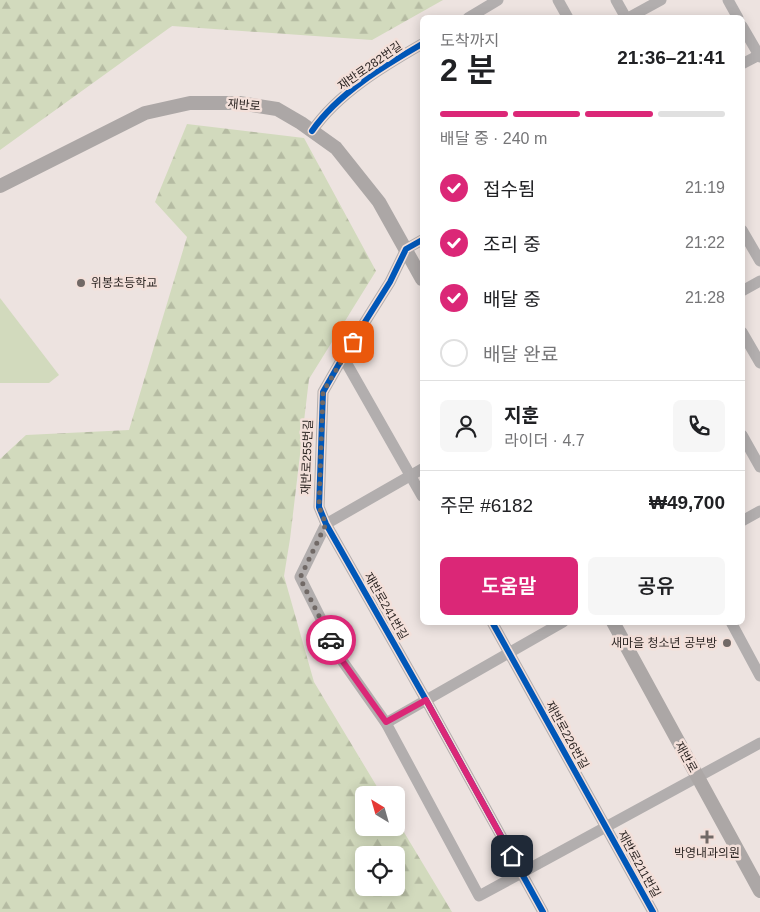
<!DOCTYPE html>
<html lang="ko">
<meta charset="utf-8">
<style>
body{margin:0;font-family:Arial,"Noto Sans KR",sans-serif;background:#f6f6f6;color:#202124;height:100vh;display:flex;flex-direction:column;font-size:19px;white-space:nowrap}
*{box-sizing:border-box;margin:0}
p{font-size:16px;color:#757577}
.icon{flex:none;width:28px;height:28px;fill:none;stroke:currentColor;stroke-width:2;stroke-linecap:round;stroke-linejoin:round}
.map{position:relative;flex:1;overflow:hidden}
.sheet{position:absolute;left:420px;top:15px;width:325px;height:610px;display:flex;flex-direction:column;background:#fff;border-radius:8px;box-shadow:0 2px 12px #0003}
.sheet>*{flex:none}
.needle{width:32px;rotate:323deg}
.buttons{position:absolute;left:355px;top:786px;display:grid;gap:10px}
.buttons a{display:grid;place-items:center;width:50px;height:50px;border-radius:8px;background:#fff;box-shadow:0 2px 12px #0003;font-size:25px}
.pin{position:absolute;display:grid;place-items:center;width:42px;height:42px;color:#fff;margin:-21px;border-radius:10px;box-shadow:0 2px 8px #0006}
.courier{position:absolute;display:grid;place-items:center;width:50px;height:50px;margin:-25px;border:4px solid #db2777;border-radius:50%;background:#fff;color:#222;box-shadow:0 1px 6px #0007}
.overview em{font-style:normal;font-weight:600}
.overview div{display:flex;flex-direction:column-reverse}
.overview{display:flex;align-items:center;justify-content:space-between;height:85px;padding:0 20px}
h1{font-size:32px;font-weight:600;line-height:38px}
.bar{display:grid;grid-template-columns:repeat(4,1fr);gap:8px 5px;align-content:center;height:60px;padding:0 20px}
.bar i{height:6px;border-radius:4px;background:#e0e0e0}
.bar .on{background:#db2777}
.bar p{grid-column:span 4}
.line{display:flex;align-items:center;gap:12px;padding:0 20px;border-top:1px solid #e0e0e0}
.line div{flex:1}
.round{display:grid;place-items:center;flex:none;width:52px;height:52px;border-radius:8px;background:#f6f6f6}
ol{padding:0 20px;list-style:none}
li{display:flex;align-items:center;gap:15px;height:55px}
li p{margin-inline-start:auto}
li .icon{padding:5px;border-radius:50%;background:#db2777;color:#fff;stroke-width:4}
li:last-child{color:#757577}
li i{width:28px;height:28px;border:2px solid #e0e0e0;border-radius:50%}
.cta{display:flex;gap:10px;margin-top:auto;padding:10px 20px}
.cta a{flex:1;height:58px;border-radius:8px;background:#db2777;color:#fff;font-size:20px;font-weight:600;line-height:58px;text-align:center}
.cta a+a{background:#f6f6f6;color:#202124}
.map>svg:first-child{display:block}
</style>
<div class="map">
<svg width="760" height="912" viewBox="0 0 760 912">
<defs>
<pattern id="forest-firs" width="22" height="20" patternUnits="userSpaceOnUse" patternTransform="scale(1.25)"><rect width="22" height="20" fill="#d2dabd"/><path d="M5 1l3.5 6h-7zM16 11l3.5 6h-7z" fill="#b5bba2"/></pattern>
</defs>
<rect width="100%" height="100%" fill="#ede3e0"/>
<!-- green -->
<polygon fill="#d2dabd" points="0,298 59,375 49,383 0,383"/>
<!-- forest -->
<g fill="url(#forest-firs)" fill-rule="evenodd">
<polygon points="0,0 443,0 372,40 172,26 0,150"/>
<path d="M 187,124 L 304,138 L 376,271 L 309,379 L 290,539 L 284,576 L 314,682 L 382,795 L 364,795 L 364,828 L 396,828 L 396,819 L 452,912 L 0,912 L 0,459 L 26,435 L 129,430 L 187,237 L 155,202 ZM 364,855 L 396,855 L 396,888 L 364,888 Z"/>
</g>
<g fill="none" stroke-linecap="round" stroke-linejoin="round">
<!-- minor -->
<g stroke="#b2aeae" stroke-width="11">
<polyline points="558,0 568,18"/>
<polyline points="616,0 626,18"/>
<polyline points="728,0 738,18"/>
<polyline points="468,18 498,0"/>
<polyline points="628,18 661,0"/>
<polyline points="742,26 760,57"/>
<polyline points="742,64 759,55"/>
<path d="M 312,131 C 338,93 384,66 422,44"/>
<polyline points="742,230 760,261"/>
<polyline points="422,240 406,249 390,282 343,357 323,392 319,507 326,524 426,700 543,912"/>
<polyline points="742,291 760,281"/>
<polyline points="742,332 760,363"/>
<polyline points="343,357 422,496"/>
<polyline points="742,435 760,467"/>
<polyline points="742,521 760,511"/>
<polyline points="326,524 300,577 341,659 386,723 479,896 760,743"/>
<polyline points="326,524 422,469"/>
<polyline points="492,622 653,912"/>
<polyline points="731,622 760,676"/>
<polyline points="386,723 563,622"/>
</g>
<!-- major -->
<g stroke="#aca7a6" stroke-width="14">
<polyline points="0,186 145,113 190,103 239,103 277,109 301,123 336,148 379,202 422,279"/>
<polyline points="613,622 760,891"/>
</g>
<defs>
<g id="cycleway">
<path d="M 312,131 C 338,93 384,66 422,44"/>
<polyline points="422,240 406,249 390,282 343,357 323,392 319,507 326,524 426,700 543,912"/>
<polyline points="492,622 653,912"/>
</g>
</defs>
<!-- cycleway casing -->
<use href="#cycleway" stroke="#f3e0da" stroke-width="9"/>
<!-- cycleway -->
<use href="#cycleway" stroke="#0057b8" stroke-width="6"/>
</g>
<g fill="none" stroke-linecap="round" stroke-linejoin="round">
<!-- done -->
<polyline stroke="#716966" stroke-width="5" stroke-dasharray="0 9" points="331,640 300,578 326,524 319,507 323,392 353,342"/>
<!-- route -->
<polyline stroke="#db2777" stroke-width="6" points="331,640 341,659 386,722 426,700 512,856"/>
</g>
<!-- markers -->
<g fill="#716966" stroke="#f3e0da" stroke-width="2">
<circle cx="81" cy="283" r="5"/>
<circle cx="727" cy="643" r="5"/>
<path d="M704.5 829.5h5v5h5v5h-5v5h-5v-5h-5v-5h5z"/>
</g>
<g text-anchor="middle" dominant-baseline="central" stroke-width="5" stroke-linejoin="round" paint-order="stroke">
<!-- street labels -->
<g font-size="12" fill="#2e2725" stroke="#f3e0da">
<text transform="translate(370 66) rotate(-35)">재반로282번길</text>
<text transform="translate(244 105) rotate(5)">재반로</text>
<text transform="translate(307 457) rotate(-88)">재반로255번길</text>
<text transform="translate(386 606) rotate(60)">재반로241번길</text>
<text transform="translate(567 735) rotate(61)">재반로226번길</text>
<text transform="translate(686 757) rotate(61)">재반로</text>
<text transform="translate(639 864) rotate(61)">재반로211번길</text>
</g>
<!-- poi labels -->
<g font-size="12" fill="#2e2725" stroke="#f3e0da" text-anchor="start">
<text x="91" y="283">위봉초등학교</text>
<text x="717" y="643" text-anchor="end">새마을 청소년 공부방</text>
<text x="707" y="853" text-anchor="middle">박영내과의원</text>
</g>
</g>
</svg>
<div class="buttons">
<a><svg class="needle" viewBox="-14 -14 28 28"><path d="M0-13l5 13h-10z" fill="#e53935"/><path d="M0 13l5-13h-10z" fill="#757577"/></svg></a>
<a><svg class="icon" aria-label="locate" viewBox="0 0 24 24"><circle cx="12" cy="12" r="6"/><path d="M12 2v4M12 18v4M2 12h4M18 12h4"/></svg></a>
</div>
<div class="pin" style="left:353px;top:342px;background:#ea580c"><svg class="icon" aria-label="bag" viewBox="0 0 24 24"><path d="M5 8h14l-1 12H6zM9 8a3 3 0 0 1 6 0"/></svg></div>
<div class="pin" style="left:512px;top:856px;background:#1f2937"><svg class="icon" aria-label="home" viewBox="0 0 24 24"><path d="M3 11l9-7 9 7M6 9v11h12V9"/></svg></div>
<div class="courier" style="left:331px;top:640px"><svg class="icon" aria-label="car" viewBox="0 0 24 24"><path d="M5 17H2v-5l4-1 3-4h7l3 4 3 1v5h-3M9 17h6M6 11h13"/><circle cx="7" cy="17" r="2"/><circle cx="17" cy="17" r="2"/></svg></div>
<section class="sheet">
<div class="overview"><div><h1>2 분</h1><p>도착까지</p></div><em>21:36–21:41</em></div>
<div class="bar"><i class="on"></i><i class="on"></i><i class="on"></i><i></i><p>배달 중 · 240 m</p></div>
<ol>
<li><svg class="icon" aria-label="check" viewBox="0 0 24 24"><path d="M5 12l5 5 9-10"/></svg>접수됨<p>21:19</p></li>
<li><svg class="icon" aria-label="check" viewBox="0 0 24 24"><path d="M5 12l5 5 9-10"/></svg>조리 중<p>21:22</p></li>
<li><svg class="icon" aria-label="check" viewBox="0 0 24 24"><path d="M5 12l5 5 9-10"/></svg>배달 중<p>21:28</p></li>
<li><i></i>배달 완료</li>
</ol>
<div class="line" style="height:90px"><a class="round"><svg class="icon" aria-label="person" viewBox="0 0 24 24"><circle cx="12" cy="8" r="4"/><path d="M4 21q1-7 8-7t8 7"/></svg></a><div><b>지훈</b><p>라이더 · 4.7</p></div><a class="round"><svg class="icon" aria-label="phone" viewBox="0 0 24 24"><path d="M5 4h4l2 5-3 2q2 4 5 5l2-3 5 2v4C11 20 4 13 5 4z"/></svg></a></div>
<div class="line" style="height:65px"><div>주문 #6182</div><b>₩49,700</b></div>
<div class="cta"><a>도움말</a><a>공유</a></div>
</section>
</div>
